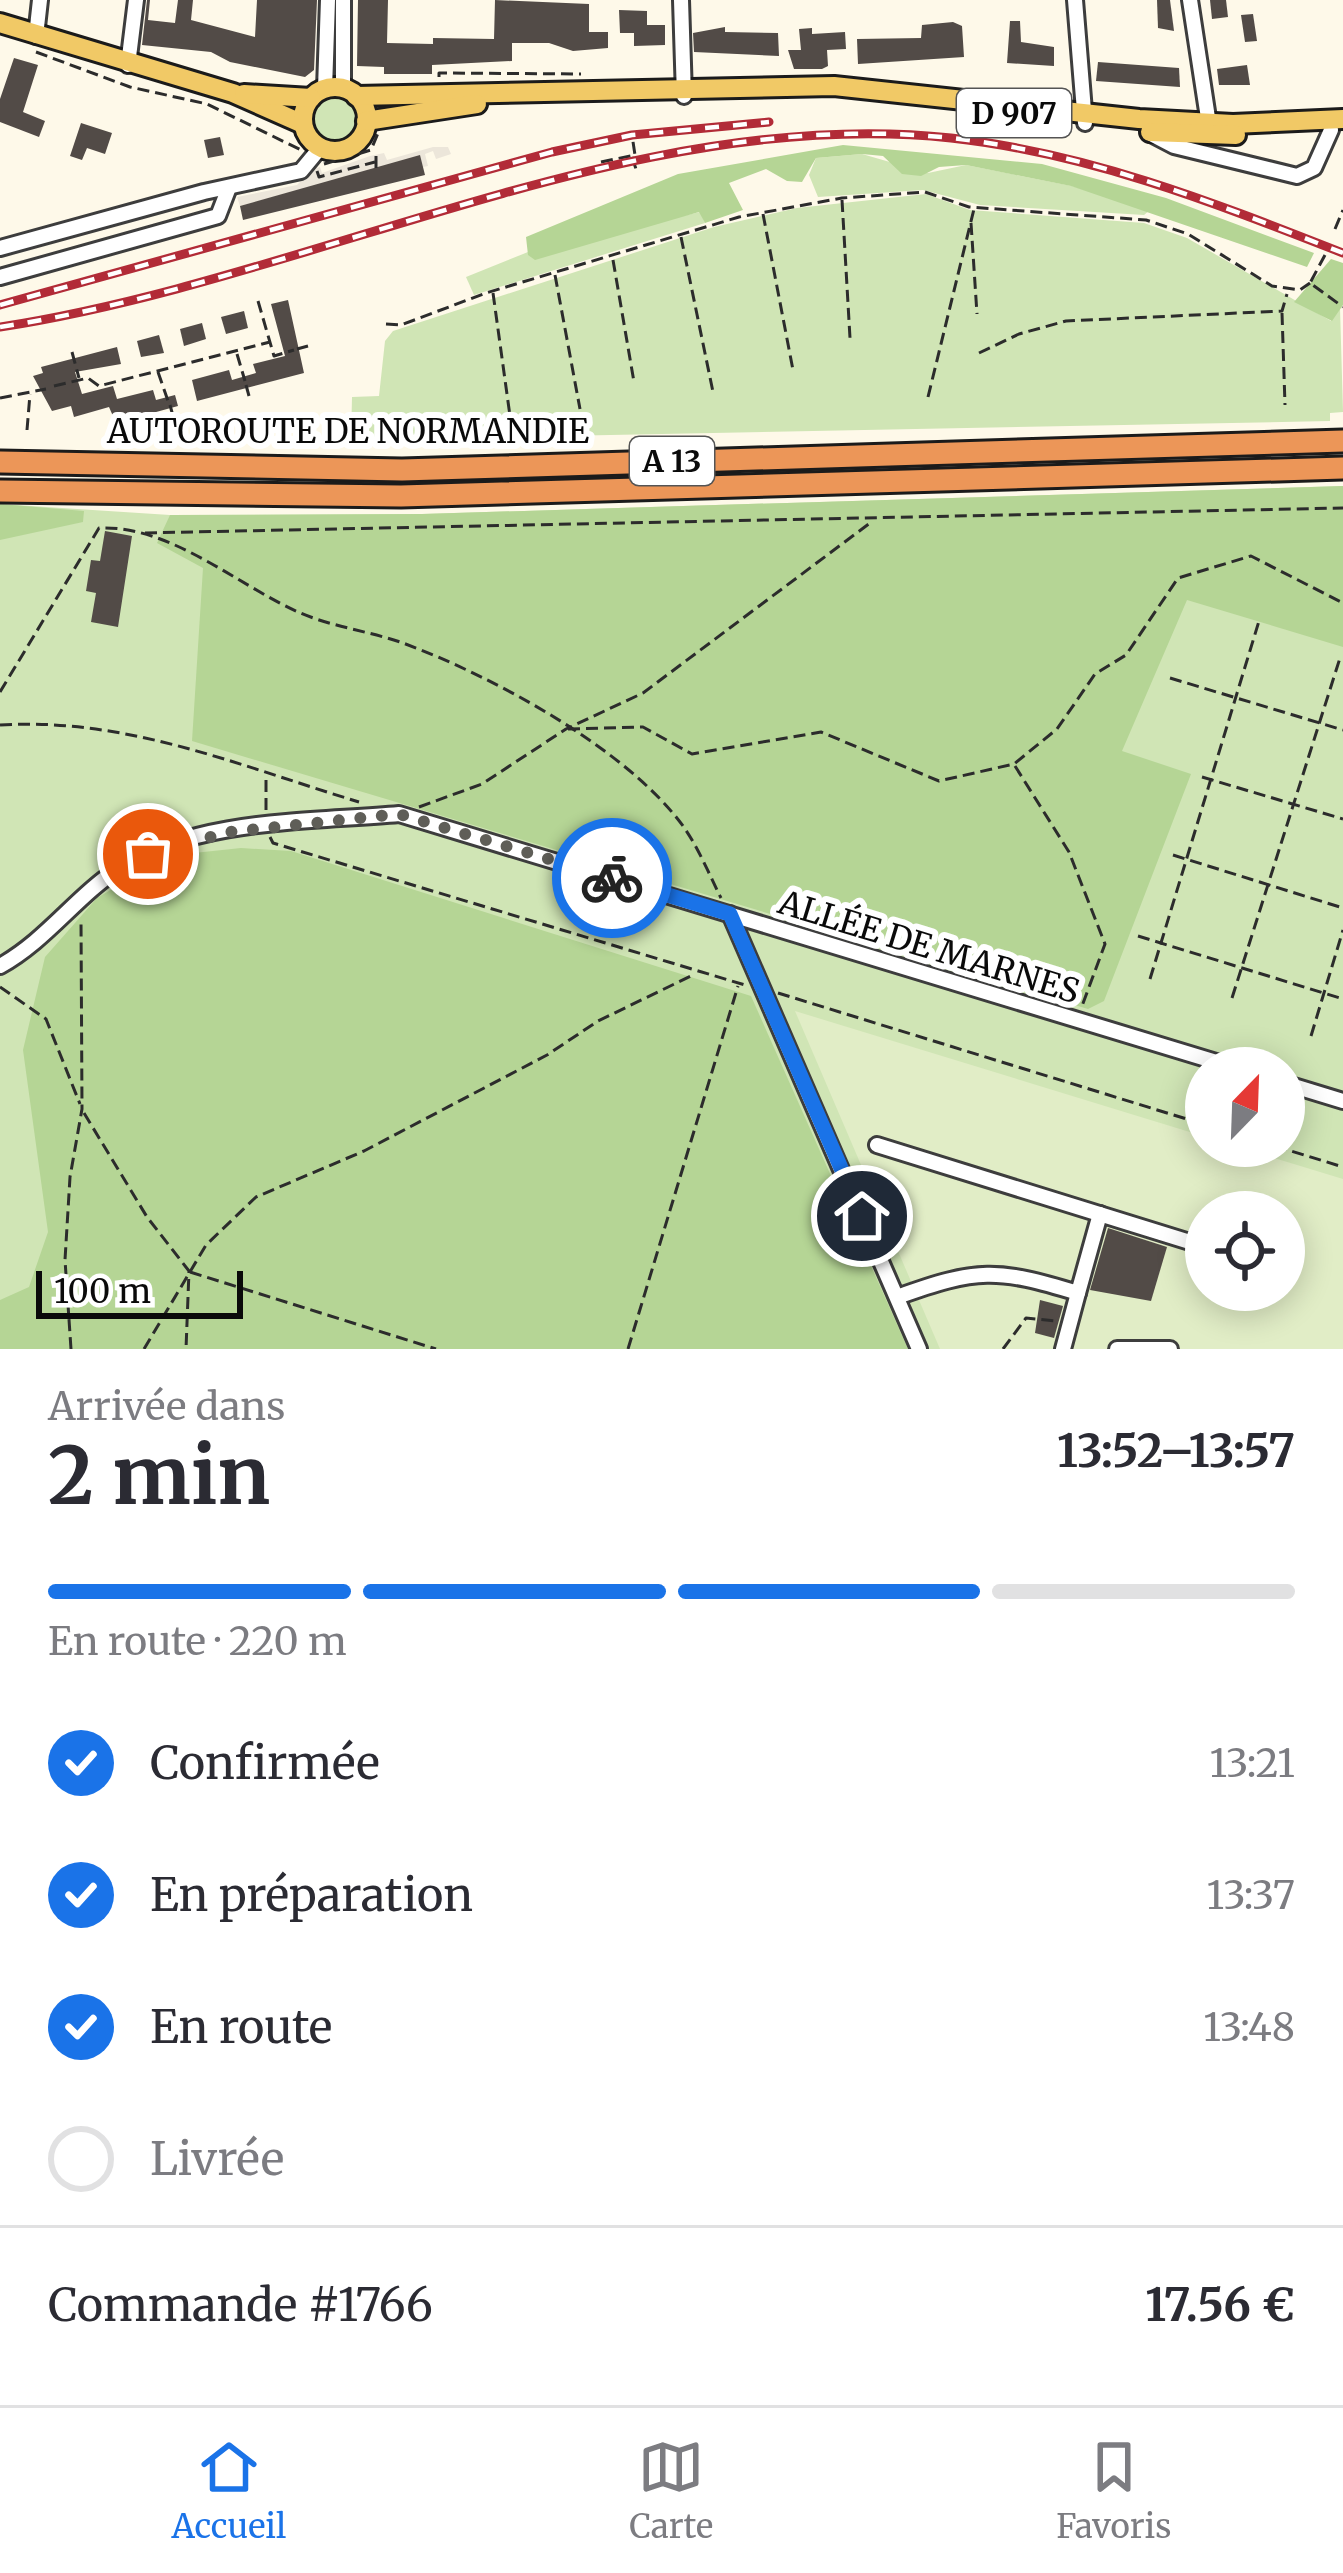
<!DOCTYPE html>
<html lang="fr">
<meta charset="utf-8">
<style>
body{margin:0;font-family:Merriweather,serif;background:#f2f2f3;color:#2b2b33;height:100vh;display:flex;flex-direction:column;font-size:45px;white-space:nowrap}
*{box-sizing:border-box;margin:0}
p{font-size:39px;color:#7c7c81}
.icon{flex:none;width:66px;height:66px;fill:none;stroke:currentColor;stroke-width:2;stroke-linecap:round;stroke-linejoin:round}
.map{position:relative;height:1349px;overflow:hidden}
.sheet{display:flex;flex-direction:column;background:#fff;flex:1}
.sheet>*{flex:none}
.needle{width:78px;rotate:23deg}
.buttons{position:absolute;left:1185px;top:1047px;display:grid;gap:24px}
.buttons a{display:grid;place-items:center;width:120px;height:120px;border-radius:50%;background:#fff;box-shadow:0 6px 30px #0003;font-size:60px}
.scale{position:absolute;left:36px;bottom:30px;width:207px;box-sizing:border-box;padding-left:12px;border:6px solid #0a0a0a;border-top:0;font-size:33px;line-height:42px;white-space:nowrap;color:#0a0a0a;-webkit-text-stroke:9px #fff;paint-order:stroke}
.pin{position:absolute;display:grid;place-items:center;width:102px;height:102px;color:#fff;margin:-51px;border:6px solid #fff;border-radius:50%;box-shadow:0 3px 12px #0007}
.courier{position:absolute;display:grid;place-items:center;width:120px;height:120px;margin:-60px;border:9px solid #1a73e8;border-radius:50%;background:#fff;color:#222;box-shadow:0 3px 15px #0007}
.headline em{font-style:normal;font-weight:700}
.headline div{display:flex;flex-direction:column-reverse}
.headline{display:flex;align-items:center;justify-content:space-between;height:204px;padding:0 48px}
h1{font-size:78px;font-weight:700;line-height:90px}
.bar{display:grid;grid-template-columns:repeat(4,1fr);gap:18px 12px;align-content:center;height:144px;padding:0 48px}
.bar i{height:15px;border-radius:9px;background:#e1e1e2}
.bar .active{background:#1a73e8}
.bar p{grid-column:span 4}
.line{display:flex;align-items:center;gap:30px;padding:0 48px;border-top:3px solid #e1e1e2}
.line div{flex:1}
ol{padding:0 48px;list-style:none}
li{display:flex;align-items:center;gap:36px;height:132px}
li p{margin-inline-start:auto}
li .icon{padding:12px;border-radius:50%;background:#1a73e8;color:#fff;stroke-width:4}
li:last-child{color:#7c7c81}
li i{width:66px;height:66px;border:6px solid #e1e1e2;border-radius:50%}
.dock{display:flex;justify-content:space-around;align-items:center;height:168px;border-top:3px solid #e1e1e2;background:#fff;font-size:33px;color:#7c7c81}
.dock a{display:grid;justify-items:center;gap:6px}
.dock .active{color:#1a73e8}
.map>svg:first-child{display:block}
</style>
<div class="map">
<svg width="1343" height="1349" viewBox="0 0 1343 1349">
<rect width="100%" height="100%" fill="#fef9e9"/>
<!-- green -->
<g fill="#d0e5b5" fill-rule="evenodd">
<circle cx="334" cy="120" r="25"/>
<polygon points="862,154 928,173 966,165 1072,186 1150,210 1144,215 980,205 923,190 818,197 809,175 816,158"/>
<polygon points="926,194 970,210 1144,223 1187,238 1331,321 1340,308 1343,412 1330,413 1330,421 351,440 352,397 379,396 385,341 393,331 714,227 797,208"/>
<polygon points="700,212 705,223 474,295 466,277 528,252"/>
<path d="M 1343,486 L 1343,1349 L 0,1349 L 0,504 L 170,515 L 422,514 ZM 1206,1068 L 1284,1068 L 1284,1146 L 1206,1146 ZM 1206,1212 L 1284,1212 L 1284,1290 L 1206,1290 Z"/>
</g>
<!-- forest -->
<g fill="#b5d595">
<polygon points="843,145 1042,164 1166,198 1314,253 1307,267 1071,186 966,165 939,167 921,176 902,174 883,156 862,154 816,158 802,182 787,181 766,169 729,183 743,210 705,223 699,212 535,260 528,255 526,237 678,174"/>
<polygon points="1331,259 1343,263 1343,305 1332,321 1294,302"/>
<polygon points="1343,486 1343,647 1187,600 1122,751 1191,774 1104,1001 1088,1009 192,741 203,568 157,543 170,515 422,514"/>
<polygon points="0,504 84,511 83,522 0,540"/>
<polygon points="241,848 291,851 751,996 908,1349 0,1349 0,1300 29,1287 48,1232 23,1050 45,957 97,898 146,869 194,853"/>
</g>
<!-- pitch -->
<path fill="#e1edc6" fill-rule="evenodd" d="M 795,1011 L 1206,1137 L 1206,1146 L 1235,1146 L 1343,1179 L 1343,1349 L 940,1349 ZM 1206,1212 L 1284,1212 L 1284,1290 L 1206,1290 Z"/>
<!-- plaza -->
<polygon fill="#ece6da" points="433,147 448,147 451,154 436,159 433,151 425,154 428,166 423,167 420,157 240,206 237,197 297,185 313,169 320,167 322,173 370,156 384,153 387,160"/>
<!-- building -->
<g fill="#524b47">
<polygon points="147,0 150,0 148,20 175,23 178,0 193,0 191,20 255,37 257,0 317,0 314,70 305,77 230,62 211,52 142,45"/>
<polygon points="358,0 388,0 387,43 433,44 433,38 494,39 495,0 589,4 589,32 608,32 608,48 573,51 549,43 512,43 512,61 432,65 432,74 384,74 384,67 357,66"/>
<polygon points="1157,0 1170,0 1174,31 1158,28"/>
<polygon points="1210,0 1226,0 1228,17 1212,19"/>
<polygon points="619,10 647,11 647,25 665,25 665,45 634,46 634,33 620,33"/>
<polygon points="1253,14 1257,41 1245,42 1241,15"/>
<polygon points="1010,21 1020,21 1021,42 1054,47 1054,66 1007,63"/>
<polygon points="953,22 962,26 964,57 858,64 857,39 921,38 922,25"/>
<polygon points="725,27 725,32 778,33 779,56 694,52 693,33"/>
<polygon points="812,28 812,34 845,32 846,49 827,50 828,66 822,69 794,69 788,50 801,50 799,29"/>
<polygon points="14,58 38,65 23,112 45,121 39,137 0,122 0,99"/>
<polygon points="1098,62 1179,68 1180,87 1096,81"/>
<polygon points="1247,65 1250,85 1219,85 1217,69"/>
<polygon points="81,123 112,133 105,154 87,148 82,160 70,156"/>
<polygon points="220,137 224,155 208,158 204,140"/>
<polygon points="420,155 425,175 243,220 240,206"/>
<polygon points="288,300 304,373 197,401 192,380 229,370 232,380 256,373 253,364 285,356 271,304"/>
<polygon points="244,311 248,328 226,334 221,317"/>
<polygon points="202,323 206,339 184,346 180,329"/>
<polygon points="159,335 164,353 141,357 137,341"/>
<polygon points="117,347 121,364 75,372 82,394 113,386 117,399 153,390 156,400 175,395 178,406 116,423 109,407 74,417 71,406 52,411 33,376 43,373 41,367"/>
<polygon points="105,531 132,536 118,627 91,622 96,593 86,591 91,560 100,561"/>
<polygon points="1108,1228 1167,1247 1151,1301 1090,1290"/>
<polygon points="1040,1300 1063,1306 1054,1338 1035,1333"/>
</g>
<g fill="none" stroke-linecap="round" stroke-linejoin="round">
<defs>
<g id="minor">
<polyline points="681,0 684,96"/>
<polyline points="1075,0 1085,123"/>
<polyline points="1190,0 1210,131"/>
<polyline points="36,36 40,0"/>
<polyline points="128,65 136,0"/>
<polyline points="325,89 328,0"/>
<polyline points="343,89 343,0"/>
<polyline points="1151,134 1174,146 1297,176 1314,168 1331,130"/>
<polyline points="0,248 204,192 301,171 320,148"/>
<polyline points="0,277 218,216 228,190"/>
<polyline points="730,914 919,1349"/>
<path d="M 0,966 C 47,940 76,896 121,867 C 199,818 311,822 399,814 L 1236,1068"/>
<polyline points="1284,1083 1343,1101"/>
<polyline points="877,1145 1193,1243"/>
<path d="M 897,1297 C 978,1268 996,1268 1078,1293 L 1100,1214"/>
<polyline points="1063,1349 1078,1293"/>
<polyline points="1117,1349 1170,1349"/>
</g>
<g id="major">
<polyline points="0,23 233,93 303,124"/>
<circle cx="335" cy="119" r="32"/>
<polyline points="244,94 311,98"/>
<polyline points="356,96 834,86 1139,119 1233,124 1343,119"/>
<polyline points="366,121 477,104"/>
<polyline points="1150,132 1236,135"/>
</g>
<g id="highway">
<polyline points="0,462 402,470 1343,441"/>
<polyline points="0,491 401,496 1343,468"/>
</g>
</defs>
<!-- minor casing -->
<use href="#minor" stroke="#3d3d3d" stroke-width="20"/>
<!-- major casing -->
<use href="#major" stroke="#1b1b1b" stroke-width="24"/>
<!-- highway casing -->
<use href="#highway" stroke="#1b1b1b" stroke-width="27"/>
<!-- path -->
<g stroke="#2c2c2c" stroke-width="3" stroke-dasharray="12 6" stroke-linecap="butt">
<polyline points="36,52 130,87 207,104 301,150"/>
<polyline points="439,77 439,73 581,74"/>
<polyline points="632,157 637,172"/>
<polyline points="601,162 635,155 632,135"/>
<polyline points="324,164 371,150 378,133"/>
<polyline points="376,168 376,156"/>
<polyline points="317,171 319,177 375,162"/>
<polyline points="842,200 850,338"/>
<polyline points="763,214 793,370"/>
<polyline points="971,223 977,314"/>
<polyline points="1335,229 1343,210"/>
<polyline points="681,237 713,392"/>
<polyline points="1325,255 1310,283 1343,307"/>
<polyline points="613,260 634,382"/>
<polyline points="555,275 580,409"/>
<polyline points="493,293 510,416"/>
<polyline points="258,301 274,356 294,350"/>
<polyline points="1282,313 1285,405"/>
<polyline points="386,324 401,325 486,293 739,217 842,198 925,192 969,207 1146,220 1188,234 1272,286 1300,290 1310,283"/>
<polyline points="297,349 308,346"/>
<polyline points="72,352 79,378"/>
<polyline points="979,353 1019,334 1066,321 1282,311 1287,294"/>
<polyline points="237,354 245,381"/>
<polyline points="158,372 168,401"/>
<polyline points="246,385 249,396"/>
<polyline points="54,386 88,378 99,386 270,342"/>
<polyline points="928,397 974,209"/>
<polyline points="0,398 46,389"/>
<polyline points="170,405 173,416"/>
<polyline points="27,430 30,394"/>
<polyline points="145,533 1343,508"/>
<polyline points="1170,678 1343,730"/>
<path d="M 0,692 L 99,528 C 170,525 236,584 298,612 C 332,627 369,631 403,643 C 492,676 626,748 683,826 C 698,847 709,874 721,898"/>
<path d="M 0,725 C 126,717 240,766 359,802"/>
<polyline points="568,729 643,727 692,754 821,732 939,781 1014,764 1057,729 1095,674 1126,655 1178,578 1251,556 1343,603"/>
<polyline points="1015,766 1069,852 1105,944 1082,1006"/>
<polyline points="1202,777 1343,819"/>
<polyline points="419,807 482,784 566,729 643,693 870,523"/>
<polyline points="266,810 266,774"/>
<polyline points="270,837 273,843 745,985"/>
<polyline points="1173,855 1343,908"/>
<polyline points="1138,936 1343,999"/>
<polyline points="1150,979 1259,621"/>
<polyline points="0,987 46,1019 80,1104"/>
<polyline points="778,993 1206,1125"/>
<polyline points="1232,998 1340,658"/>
<polyline points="1311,1036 1343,930"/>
<polyline points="84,1113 147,1217 189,1271 186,1349"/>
<polyline points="1275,1146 1343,1167"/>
<polyline points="190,1272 436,1349"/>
<polyline points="71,1349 65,1260 70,1177 82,1109 81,920"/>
<polyline points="144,1349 206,1245 256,1197 364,1151 547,1055 598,1021 695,974"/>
<polyline points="628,1349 738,986"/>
<polyline points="1003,1349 1026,1318 1057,1321"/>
</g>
<!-- minor -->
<use href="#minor" stroke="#fff" stroke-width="14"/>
<!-- major -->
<use href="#major" stroke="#f1c966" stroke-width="18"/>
<!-- highway -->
<use href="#highway" stroke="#ec9658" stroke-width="21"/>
<defs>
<g id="rail">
<polyline points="0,305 552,152 632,135 769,122"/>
<path d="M 0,327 C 314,279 631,104 951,138 C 1089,153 1215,203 1343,253"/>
</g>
</defs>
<!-- rail casing -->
<use href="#rail" stroke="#b22b37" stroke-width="9"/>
<!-- rail -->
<use href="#rail" stroke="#fff" stroke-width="4.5" stroke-dasharray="14" stroke-linecap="butt"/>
</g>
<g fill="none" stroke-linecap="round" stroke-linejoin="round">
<!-- done -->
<polyline stroke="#5f5e58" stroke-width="12" stroke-dasharray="0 21.6" points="148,854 229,832 399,814 612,878"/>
<!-- route -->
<polyline stroke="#1a73e8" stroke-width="15" points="612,878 730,914 862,1216"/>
</g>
<g text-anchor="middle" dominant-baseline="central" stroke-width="12" stroke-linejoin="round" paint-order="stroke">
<!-- shield labels -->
<g fill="#fff" stroke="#545454" stroke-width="3">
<rect x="957" y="89" width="114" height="48" rx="9"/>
<rect x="630" y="437" width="84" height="48" rx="9"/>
</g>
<g font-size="30" font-weight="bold" fill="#0a0a0a">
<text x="1014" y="113">D 907</text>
<text x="672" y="461">A 13</text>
</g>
<!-- street labels -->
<g font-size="33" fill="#0a0a0a" stroke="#fff">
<text x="348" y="431">AUTOROUTE DE NORMANDIE</text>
<text transform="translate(929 947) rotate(17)">ALLÉE DE MARNES</text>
</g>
</g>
</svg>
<div class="buttons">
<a><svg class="needle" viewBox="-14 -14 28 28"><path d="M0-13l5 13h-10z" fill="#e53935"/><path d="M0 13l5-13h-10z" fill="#7c7c81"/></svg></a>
<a><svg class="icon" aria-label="locate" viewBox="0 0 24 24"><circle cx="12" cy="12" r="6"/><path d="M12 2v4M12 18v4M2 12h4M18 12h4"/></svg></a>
</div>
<div class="scale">100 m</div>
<div class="pin" style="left:148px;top:854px;background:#ea580c"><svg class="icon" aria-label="bag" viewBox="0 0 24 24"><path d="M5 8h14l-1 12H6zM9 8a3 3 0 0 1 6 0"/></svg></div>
<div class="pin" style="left:862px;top:1216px;background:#1f2937"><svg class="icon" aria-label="home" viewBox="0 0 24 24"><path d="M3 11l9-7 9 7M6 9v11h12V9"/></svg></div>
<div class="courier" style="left:612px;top:878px"><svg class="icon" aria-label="bike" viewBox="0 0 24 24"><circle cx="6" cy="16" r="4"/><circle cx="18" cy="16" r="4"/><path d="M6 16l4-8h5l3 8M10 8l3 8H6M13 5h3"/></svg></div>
</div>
<section class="sheet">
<div class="headline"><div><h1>2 min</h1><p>Arrivée dans</p></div><em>13:52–13:57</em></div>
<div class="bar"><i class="active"></i><i class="active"></i><i class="active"></i><i></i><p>En route · 220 m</p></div>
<ol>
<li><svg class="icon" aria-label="check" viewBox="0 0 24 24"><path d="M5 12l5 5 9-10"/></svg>Confirmée<p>13:21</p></li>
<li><svg class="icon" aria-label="check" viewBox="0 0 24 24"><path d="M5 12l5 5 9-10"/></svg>En préparation<p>13:37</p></li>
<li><svg class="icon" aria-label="check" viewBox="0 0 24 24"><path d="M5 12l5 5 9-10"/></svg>En route<p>13:48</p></li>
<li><i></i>Livrée</li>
</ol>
<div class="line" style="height:156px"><div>Commande #1766</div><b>17.56 €</b></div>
</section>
<nav class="dock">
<a class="active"><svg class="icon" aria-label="home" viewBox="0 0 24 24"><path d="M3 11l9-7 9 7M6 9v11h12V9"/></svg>Accueil</a>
<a><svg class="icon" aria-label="map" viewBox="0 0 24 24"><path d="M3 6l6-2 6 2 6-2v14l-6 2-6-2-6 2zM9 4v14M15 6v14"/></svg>Carte</a>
<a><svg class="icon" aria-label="saved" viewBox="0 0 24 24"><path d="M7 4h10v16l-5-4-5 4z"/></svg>Favoris</a>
</nav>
